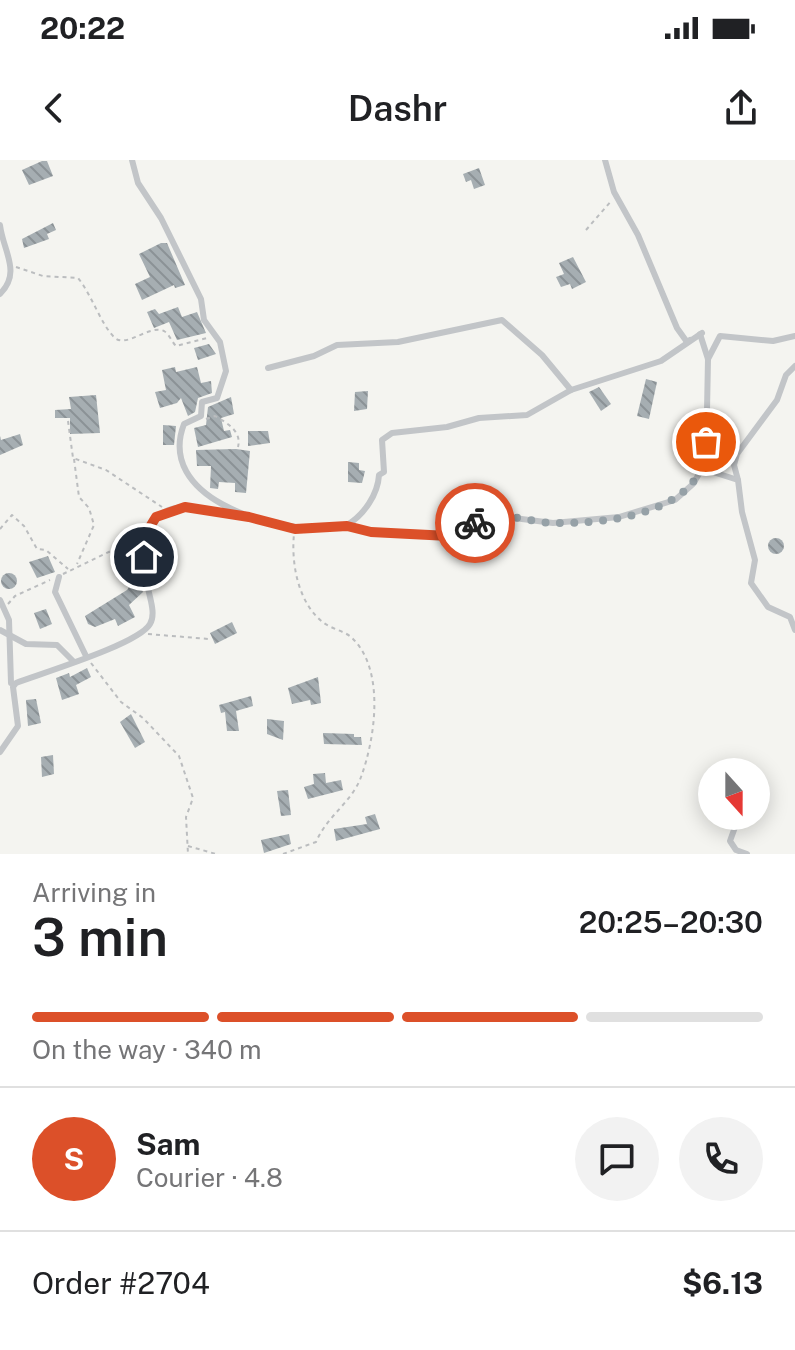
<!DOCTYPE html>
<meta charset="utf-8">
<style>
body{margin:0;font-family:"Public Sans",sans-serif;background:#f2f2f2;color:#202124;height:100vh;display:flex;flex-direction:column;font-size:30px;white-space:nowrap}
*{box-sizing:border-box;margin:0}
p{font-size:26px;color:#757577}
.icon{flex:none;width:44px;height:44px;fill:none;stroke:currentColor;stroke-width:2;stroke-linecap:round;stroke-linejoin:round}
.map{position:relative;height:694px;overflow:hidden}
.sheet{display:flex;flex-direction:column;background:#fff;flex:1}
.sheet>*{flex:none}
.needle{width:52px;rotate:159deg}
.controls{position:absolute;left:698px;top:598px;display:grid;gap:16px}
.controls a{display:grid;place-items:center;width:72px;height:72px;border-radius:50%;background:#fff;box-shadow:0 4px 20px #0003;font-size:40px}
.pin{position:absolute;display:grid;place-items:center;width:68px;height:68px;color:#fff;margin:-34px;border:4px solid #fff;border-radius:50%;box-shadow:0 2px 8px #0007}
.courier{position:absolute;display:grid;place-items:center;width:80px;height:80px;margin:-40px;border:6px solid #dc5029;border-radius:50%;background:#fff;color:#222;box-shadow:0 2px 10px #0007}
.head em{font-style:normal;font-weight:600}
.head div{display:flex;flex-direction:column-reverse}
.head{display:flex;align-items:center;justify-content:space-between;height:136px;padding:0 32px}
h1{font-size:52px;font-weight:600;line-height:60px}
.bar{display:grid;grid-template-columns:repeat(4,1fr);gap:12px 8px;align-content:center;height:96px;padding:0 32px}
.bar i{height:10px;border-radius:6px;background:#e0e0e0}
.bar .on{background:#dc5029}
.bar p{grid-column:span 4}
.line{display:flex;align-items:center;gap:20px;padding:0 32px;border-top:2px solid #e0e0e0}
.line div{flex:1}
.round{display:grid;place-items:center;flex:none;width:84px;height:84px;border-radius:42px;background:#f2f2f2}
.status{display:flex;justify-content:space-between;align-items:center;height:56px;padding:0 40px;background:#fff;direction:ltr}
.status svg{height:22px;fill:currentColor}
header{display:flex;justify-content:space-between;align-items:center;height:104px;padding:0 32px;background:#fff;font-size:36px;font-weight:600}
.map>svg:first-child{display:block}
</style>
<div class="status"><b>20:22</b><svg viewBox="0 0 49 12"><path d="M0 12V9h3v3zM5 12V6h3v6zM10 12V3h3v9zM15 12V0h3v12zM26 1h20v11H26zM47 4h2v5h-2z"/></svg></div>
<header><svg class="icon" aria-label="back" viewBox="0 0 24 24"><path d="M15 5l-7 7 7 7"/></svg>Dashr<svg class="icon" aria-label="share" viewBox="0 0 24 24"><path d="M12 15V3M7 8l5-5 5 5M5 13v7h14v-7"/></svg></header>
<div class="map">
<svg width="795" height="694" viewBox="0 0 795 694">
<defs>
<pattern id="building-back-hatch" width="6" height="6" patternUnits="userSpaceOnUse" patternTransform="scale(2)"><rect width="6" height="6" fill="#a6aeb2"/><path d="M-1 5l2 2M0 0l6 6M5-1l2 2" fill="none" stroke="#8b9296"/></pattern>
</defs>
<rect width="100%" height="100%" fill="#f4f4f0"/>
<!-- building -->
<g fill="url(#building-back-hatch)">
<polygon points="42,1 47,1 53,16 29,25 22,10"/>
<polygon points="479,8 485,25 474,29 471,20 466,22 463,14"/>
<polygon points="53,63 56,70 47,74 49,79 24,88 22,79"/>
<polygon points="161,83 167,83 185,125 175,128 174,125 142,140 135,124 150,117 139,94"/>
<polygon points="573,97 586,122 572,129 570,124 561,127 556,117 564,114 559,103"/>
<polygon points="178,147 182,157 197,152 206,173 177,180 169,162 154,168 147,152 155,149 159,154"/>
<polygon points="209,184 216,194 198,200 194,188"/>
<polygon points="175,207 176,212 197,207 201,223 211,221 212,233 198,238 195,252 188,256 181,238 177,243 160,248 155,232 166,230 162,210"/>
<polygon points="646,219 657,222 649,259 637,256"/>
<polygon points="599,227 611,244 601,251 589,232"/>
<polygon points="368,231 367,249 354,251 355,232"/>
<polygon points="96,235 100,273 70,274 70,258 55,258 55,250 71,249 69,237"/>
<polygon points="231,237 234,254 221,258 224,271 230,270 232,277 198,287 194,268 206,265 208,247"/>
<polygon points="163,265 176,266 174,285 163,285"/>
<polygon points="248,271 268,271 270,283 248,286"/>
<polygon points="20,274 23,285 0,295 0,276 1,280"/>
<polygon points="236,289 250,291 246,333 235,332 235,323 219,322 218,329 210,328 211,306 197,306 196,290"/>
<polygon points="348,302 359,303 359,310 365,311 362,323 348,322"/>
<circle cx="776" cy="386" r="8"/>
<polygon points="48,396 55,412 37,418 29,402"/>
<circle cx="9" cy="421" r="8"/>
<polygon points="134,420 143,432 129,445 135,457 118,466 115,459 95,467 88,464 85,456 127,430"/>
<polygon points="46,449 52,464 40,469 34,453"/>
<polygon points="232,462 237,473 215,484 210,473"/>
<polygon points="87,508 91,517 76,525 79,534 62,540 56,518 69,513 70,517"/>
<polygon points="318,517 321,543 311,545 310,540 292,544 288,528"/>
<polygon points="251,536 253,546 236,551 239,571 227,571 225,552 221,553 219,545"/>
<polygon points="36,539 41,563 28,566 26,540"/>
<polygon points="131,554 145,582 135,588 120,562"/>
<polygon points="267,559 284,561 283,580 267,574"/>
<polygon points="323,573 354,574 354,577 361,577 362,585 324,584"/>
<polygon points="53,595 54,614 42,617 41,597"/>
<polygon points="325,613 326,623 341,620 343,630 308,639 304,627 314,624 313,614"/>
<polygon points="288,630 291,655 281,656 277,631"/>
<polygon points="375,654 380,669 336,681 334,669 367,664 365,657"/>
<polygon points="289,674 291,684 264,693 261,680"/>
</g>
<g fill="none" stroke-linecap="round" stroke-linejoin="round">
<!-- path -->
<g stroke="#bbbdbf" stroke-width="2" stroke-dasharray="4 4" stroke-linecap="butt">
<polyline points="586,70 612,40"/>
<path d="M 16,107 L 43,116 L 78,118 C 92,135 101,165 115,178 C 127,188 150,164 164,171 C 169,174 172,182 176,186 L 207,178"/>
<path d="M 206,259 L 215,256 C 227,263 242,271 238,287"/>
<polyline points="68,261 73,298 106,310 162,347"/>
<polyline points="74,299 79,337 89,348 94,365 77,404"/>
<polyline points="0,369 12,355 24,366 37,389 46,390 68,409"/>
<polyline points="63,414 140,377"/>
<polyline points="8,444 15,436 50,420"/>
<polyline points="148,474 209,479"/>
<polyline points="91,503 121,542 143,558 179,596 193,638 186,657 188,694"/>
<polyline points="188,686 216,694"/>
<path d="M 283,694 L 316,682 C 327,656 352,642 361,617 C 375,579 386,509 351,477 C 344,471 332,469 324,463 C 298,444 291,403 294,374"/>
</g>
<!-- minor -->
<g stroke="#c2c5c8" stroke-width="6">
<path d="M 132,0 L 138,23 L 161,58 L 201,139 L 204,160 L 220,182 L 226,211 L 217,238 L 202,242 L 201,256 L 184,264 C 156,337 269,371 323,368 C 330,367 342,368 347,365 C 364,355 378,334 379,315 L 384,312 L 382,280 L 392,273 L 447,267 L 479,258 L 527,255 L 571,230 L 661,201 L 702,173"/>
<polyline points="605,0 614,32 638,75 677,168 687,182 690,180"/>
<path d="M 0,65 C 3,91 22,112 0,134"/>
<polyline points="700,174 708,199 706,302 716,313 738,320 742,352 755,400 751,423 768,447 790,457 795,470"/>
<polyline points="708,199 720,176 773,181 795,176"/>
<polyline points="268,208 314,196 337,185 398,182 502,160 542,195 571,230"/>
<polyline points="738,320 734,305 737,294 777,240 786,215 795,206"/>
<polyline points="347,366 371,372 449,376 491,355 553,363 619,357 675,340 693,324 706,302"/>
<polyline points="59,417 55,432 86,496"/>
<polyline points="0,440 9,460 11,523"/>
<polyline points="0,470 26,484 57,485 73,501"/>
<path d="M 0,592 L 18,566 L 13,527 L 16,523 C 42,513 139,484 150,464 C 156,454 150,439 148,428 C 141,394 139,349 185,347 C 204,346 226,355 246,357"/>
<polyline points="739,656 730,681 736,690 747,694"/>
</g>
</g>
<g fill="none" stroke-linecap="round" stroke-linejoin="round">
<!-- done -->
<path stroke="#96a1a7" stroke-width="8" stroke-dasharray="0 14.4" d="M 475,363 C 503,349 524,362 554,363 C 610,364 707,353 706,282"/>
<!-- route -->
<polyline stroke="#dc5029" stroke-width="10" points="144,397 145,375 156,357 185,347 249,357 295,369 347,366 371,372 449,376 475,363"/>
</g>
</svg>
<div class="controls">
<a><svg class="needle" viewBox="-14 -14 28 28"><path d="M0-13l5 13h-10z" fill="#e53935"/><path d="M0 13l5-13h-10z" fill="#757577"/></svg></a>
</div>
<div class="pin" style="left:706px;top:282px;background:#ea580c"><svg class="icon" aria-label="bag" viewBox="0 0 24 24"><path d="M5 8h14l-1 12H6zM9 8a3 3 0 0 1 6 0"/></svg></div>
<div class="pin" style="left:144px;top:397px;background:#1f2937"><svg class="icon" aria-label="home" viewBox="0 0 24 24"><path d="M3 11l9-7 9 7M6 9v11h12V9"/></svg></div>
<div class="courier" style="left:475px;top:363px"><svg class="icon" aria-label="bike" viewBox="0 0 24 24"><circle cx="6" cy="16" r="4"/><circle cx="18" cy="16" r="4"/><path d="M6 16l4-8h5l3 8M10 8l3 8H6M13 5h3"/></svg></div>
</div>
<section class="sheet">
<div class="head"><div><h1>3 min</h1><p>Arriving in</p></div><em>20:25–20:30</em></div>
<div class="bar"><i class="on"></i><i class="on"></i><i class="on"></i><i></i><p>On the way · 340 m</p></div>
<div class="line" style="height:144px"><b class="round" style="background:#dc5029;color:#fff">S</b><div><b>Sam</b><p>Courier · 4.8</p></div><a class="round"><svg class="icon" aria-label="chat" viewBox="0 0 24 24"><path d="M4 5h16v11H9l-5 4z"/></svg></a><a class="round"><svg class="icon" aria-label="phone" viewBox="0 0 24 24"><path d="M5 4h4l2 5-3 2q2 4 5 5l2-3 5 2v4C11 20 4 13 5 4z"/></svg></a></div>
<div class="line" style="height:104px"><div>Order #2704</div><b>$6.13</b></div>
</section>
